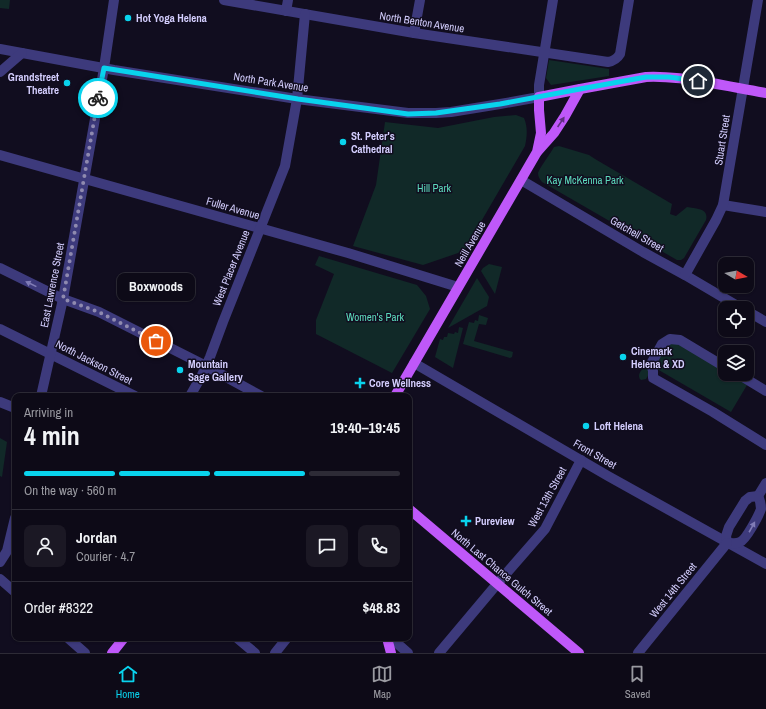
<!DOCTYPE html>
<meta charset="utf-8">
<style>
body{margin:0;font-family:"Archivo Narrow",sans-serif;background:#1b1824;color:#f1f3f6;height:100vh;display:flex;flex-direction:column;font-size:15px;white-space:nowrap}
*{box-sizing:border-box;margin:0}
p{font-size:13px;color:#9a9aa1}
.icon{flex:none;width:22px;height:22px;fill:none;stroke:currentColor;stroke-width:2;stroke-linecap:round;stroke-linejoin:round}
.map{position:relative;flex:1;overflow:hidden}
.drawer{position:absolute;left:12px;top:393px;width:400px;height:248px;display:flex;flex-direction:column;background:#0d0a17;border-radius:8px;box-shadow:0 1px 3px #0004,0 0 0 1px #2d2b36}
.drawer>*{flex:none}
.needle{width:26px;rotate:100deg}
.buttons{position:absolute;left:718px;top:257px;display:grid;gap:8px}
.buttons a{display:grid;place-items:center;width:36px;height:36px;border-radius:8px;background:#0d0a17;box-shadow:0 1px 3px #0004,0 0 0 1px #2d2b36;font-size:20px}
.pin{position:absolute;display:grid;place-items:center;width:34px;height:34px;color:#fff;margin:-17px;border:2px solid #fff;border-radius:50%;box-shadow:0 1px 4px #0007}
.courier{position:absolute;display:grid;place-items:center;width:40px;height:40px;margin:-20px;border:3px solid #09d3ed;border-radius:50%;background:#fff;color:#222;box-shadow:0 1px 5px #0007}
.bubble{position:absolute;height:28px;border-radius:8px;background:#0d0a17;box-shadow:0 1px 3px #0004,0 0 0 1px #2d2b36;font-size:13px;font-weight:700;line-height:28px;text-align:center}
.head em{font-style:normal;font-weight:700}
.head div{display:flex;flex-direction:column-reverse}
.head{display:flex;align-items:center;justify-content:space-between;height:68px;padding:0 12px}
h1{font-size:26px;font-weight:700;line-height:30px}
.bar{display:grid;grid-template-columns:repeat(4,1fr);gap:6px 4px;align-content:center;height:48px;padding:0 12px}
.bar i{height:5px;border-radius:3px;background:#2d2b36}
.bar .on{background:#09d3ed}
.bar p{grid-column:span 4}
.line{display:flex;align-items:center;gap:10px;padding:0 12px;border-top:1px solid #2d2b36}
.line div{flex:1}
.round{display:grid;place-items:center;flex:none;width:42px;height:42px;border-radius:8px;background:#1b1824}
.tab-bar{display:flex;justify-content:space-around;align-items:center;height:56px;border-top:1px solid #2d2b36;background:#0d0a17;font-size:11px;color:#9a9aa1}
.tab-bar a{display:grid;justify-items:center;gap:2px}
.tab-bar .on{color:#09d3ed}
.map>svg:first-child{display:block}
</style>
<div class="map">
<svg width="766" height="653" viewBox="0 0 766 653">
<rect width="100%" height="100%" fill="#110d1f"/>
<!-- green -->
<g fill="#112928">
<polygon points="0,0 10,0 9,9 0,8"/>
<polygon points="549,60 609,69 609,76 551,85 546,78"/>
<path d="M 516,115 L 524,118 C 528,127 527,137 525,146 L 464,251 L 423,265 L 353,246 L 376,185 L 385,122 L 438,128 L 494,117 Z"/>
<path d="M 559,146 L 589,155 L 595,159 L 672,204 L 670,214 L 676,216 L 687,207 C 696,209 709,208 706,220 L 684,258 L 681,260 L 677,260 L 542,182 C 540,179 538,177 538,173 C 540,167 551,153 554,147 Z"/>
<polygon points="319,256 417,285 426,296 430,309 392,373 316,334 316,320 334,274 315,265"/>
<polygon points="489,264 502,267 495,294 481,271 483,268"/>
<polygon points="477,278 489,297 487,306 448,328"/>
<polygon points="479,315 488,318 486,325 479,324 474,341 513,352 512,357 510,358 463,344 469,322 474,323 475,320 478,321"/>
<polygon points="459,327 463,328 453,368 435,357 440,339 443,340 444,337 447,337 448,333 454,334 455,332 458,333"/>
<polygon points="678,343 725,372 725,374 729,374 747,385 731,412 657,369 655,365 668,344"/>
<path d="M 646,367 L 648,368 L 649,374 L 646,379 L 641,380 C 636,376 641,369 646,367 Z"/>
<polygon points="0,438 7,442 2,477 0,476"/>
</g>
<g fill="none" stroke-linecap="round" stroke-linejoin="round">
<!-- minor -->
<g stroke="#3d3a7c" stroke-width="10">
<path d="M 224,0 L 414,33 L 608,62 C 614,61 617,59 620,54 L 629,0"/>
<polyline points="286,11 288,0"/>
<polyline points="414,33 420,0"/>
<polyline points="0,49 114,70 297,99 408,113 436,113 451,112 500,104 539,97 539,85 553,0"/>
<polyline points="0,72 22,53"/>
<polyline points="0,155 348,253 458,287"/>
<polyline points="521,180 643,252 685,275 741,308"/>
<polyline points="723,205 766,212"/>
<polyline points="0,268 63,299 99,312 206,366 261,396"/>
<polyline points="685,275 716,220 723,205 758,0"/>
<polyline points="747,311 766,322"/>
<polyline points="0,329 135,396"/>
<polyline points="414,363 608,476 766,564"/>
<polyline points="725,367 680,340 670,339 662,344 651,364 653,371 653,378 713,412 766,445"/>
<polyline points="738,374 766,391"/>
<polyline points="41,396 63,299 104,68 114,0"/>
<polyline points="190,396 202,375 210,357 223,322 285,166 297,99 305,14"/>
<polyline points="0,402 15,408"/>
<polyline points="758,496 766,483"/>
<path d="M 727,543 C 731,543 737,544 740,542 C 746,540 759,515 761,509 C 761,504 760,500 758,496"/>
<polyline points="727,543 726,536 729,527 745,501 750,497 758,496"/>
<polyline points="0,562 7,551 15,518"/>
<polyline points="0,579 15,592"/>
<polyline points="68,638 85,653"/>
<polyline points="237,638 255,653"/>
<polyline points="391,638 408,653"/>
<polyline points="275,653 287,638"/>
<polyline points="439,653 497,584 545,529 581,460"/>
<polyline points="638,653 727,543"/>
</g>
<!-- major -->
<g stroke="#bf58f9" stroke-width="10">
<polyline points="538,151 554,133 565,116 580,89"/>
<path d="M 395,396 L 537,152 L 541,133 L 539,110 L 539,97 L 580,89 L 646,77 C 668,76 689,79 711,83 C 729,86 748,90 766,93"/>
<polyline points="409,509 579,653"/>
<polyline points="387,638 391,653"/>
<polyline points="112,653 124,638"/>
</g>
</g>
<!-- one-way arrows -->
<defs><path id="oneway-solid" d="M-6-.8H1V-3.2L6.5 0L1 3.2V.8H-6Z"/></defs>
<use fill="#5f2f81" href="#oneway-solid" transform="translate(561 122) rotate(-56)"/>
<g fill="#807cb6">
<use href="#oneway-solid" transform="translate(31 284) rotate(-154)"/>
<use href="#oneway-solid" transform="translate(752 527) rotate(-61)"/>
</g>
<g fill="none" stroke-linecap="round" stroke-linejoin="round">
<!-- done -->
<polyline stroke="#8f8aaf" stroke-width="4" stroke-dasharray="0 7.2" points="98,98 63,299 99,312 156,341"/>
<!-- route -->
<polyline stroke="#09d3ed" stroke-width="5" points="98,98 104,68 298,99 408,114 436,113 500,104 580,89 646,77 669,77 698,81"/>
</g>
<!-- markers -->
<g fill="#09d3ed" stroke="#110d1f" stroke-width="1.5">
<circle cx="128" cy="18" r="4"/>
<circle cx="67" cy="83" r="4"/>
<circle cx="343" cy="142" r="4"/>
<circle cx="623" cy="357" r="4"/>
<circle cx="180" cy="370" r="4"/>
<path d="M358 377h4v4h4v4h-4v4h-4v-4h-4v-4h4z"/>
<circle cx="586" cy="426" r="4"/>
<path d="M464 515h4v4h4v4h-4v4h-4v-4h-4v-4h4z"/>
</g>
<g text-anchor="middle" dominant-baseline="central" stroke-width="3" stroke-linejoin="round" paint-order="stroke">
<!-- poi labels -->
<g font-size="11" font-weight="bold" fill="#d3cdfd" stroke="#110d1f" text-anchor="start">
<text x="136" y="18">Hot Yoga Helena</text>
<text x="59" y="77" text-anchor="end">Grandstreet<tspan x="59" dy="13">Theatre</tspan></text>
<text x="351" y="136">St. Peter's<tspan x="351" dy="13">Cathedral</tspan></text>
<text x="631" y="351">Cinemark<tspan x="631" dy="13">Helena &amp; XD</tspan></text>
<text x="188" y="364">Mountain<tspan x="188" dy="13">Sage Gallery</tspan></text>
<text x="369" y="383">Core Wellness</text>
<text x="594" y="426">Loft Helena</text>
<text x="475" y="521">Pureview</text>
</g>
<!-- street labels -->
<g font-size="11" fill="#d3cdfd" stroke="#110d1f">
<text transform="translate(422 22) rotate(9)">North Benton Avenue</text>
<text transform="translate(271 82) rotate(9)">North Park Avenue</text>
<text transform="translate(722 140) rotate(-81)">Stuart Street</text>
<text transform="translate(233 208) rotate(16)">Fuller Avenue</text>
<text transform="translate(637 234) rotate(30)">Getchell Street</text>
<text transform="translate(470 244) rotate(-60)">Neill Avenue</text>
<text transform="translate(231 268) rotate(-68)">West Placer Avenue</text>
<text transform="translate(52 285) rotate(-79)">East Lawrence Street</text>
<text transform="translate(94 362) rotate(27)">North Jackson Street</text>
<text transform="translate(595 454) rotate(30)">Front Street</text>
<text transform="translate(547 497) rotate(-61)">West 13th Street</text>
<text transform="translate(502 572) rotate(40)">North Last Chance Gulch Street</text>
<text transform="translate(673 590) rotate(-51)">West 14th Street</text>
</g>
<!-- park labels -->
<g font-size="11" fill="#5cdabc" stroke="#110d1f">
<text x="585" y="180">Kay McKenna Park</text>
<text x="434" y="188">Hill Park</text>
<text x="375" y="317">Women's Park</text>
</g>
</g>
</svg>
<div class="buttons">
<a><svg class="needle" viewBox="-14 -14 28 28"><path d="M0-13l5 13h-10z" fill="#e53935"/><path d="M0 13l5-13h-10z" fill="#9a9aa1"/></svg></a>
<a><svg class="icon" aria-label="locate" viewBox="0 0 24 24"><circle cx="12" cy="12" r="6"/><path d="M12 2v4M12 18v4M2 12h4M18 12h4"/></svg></a>
<a><svg class="icon" aria-label="layers" viewBox="0 0 24 24"><path d="M12 4l9 5-9 5-9-5zM3 14l9 5 9-5"/></svg></a>
</div>
<div class="pin" style="left:156px;top:341px;background:#ea580c"><svg class="icon" aria-label="bag" viewBox="0 0 24 24"><path d="M5 8h14l-1 12H6zM9 8a3 3 0 0 1 6 0"/></svg></div>
<div class="pin" style="left:698px;top:81px;background:#1f2937"><svg class="icon" aria-label="home" viewBox="0 0 24 24"><path d="M3 11l9-7 9 7M6 9v11h12V9"/></svg></div>
<div class="courier" style="left:98px;top:98px"><svg class="icon" aria-label="bike" viewBox="0 0 24 24"><circle cx="6" cy="16" r="4"/><circle cx="18" cy="16" r="4"/><path d="M6 16l4-8h5l3 8M10 8l3 8H6M13 5h3"/></svg></div>
<div class="bubble" style="left:117px;top:273px;width:78px">Boxwoods</div>
<section class="drawer">
<div class="head"><div><h1>4 min</h1><p>Arriving in</p></div><em>19:40–19:45</em></div>
<div class="bar"><i class="on"></i><i class="on"></i><i class="on"></i><i></i><p>On the way · 560 m</p></div>
<div class="line" style="height:72px"><a class="round"><svg class="icon" aria-label="person" viewBox="0 0 24 24"><circle cx="12" cy="8" r="4"/><path d="M4 21q1-7 8-7t8 7"/></svg></a><div><b>Jordan</b><p>Courier · 4.7</p></div><a class="round"><svg class="icon" aria-label="chat" viewBox="0 0 24 24"><path d="M4 5h16v11H9l-5 4z"/></svg></a><a class="round"><svg class="icon" aria-label="phone" viewBox="0 0 24 24"><path d="M5 4h4l2 5-3 2q2 4 5 5l2-3 5 2v4C11 20 4 13 5 4z"/></svg></a></div>
<div class="line" style="height:52px"><div>Order #8322</div><b>$48.83</b></div>
</section>
</div>
<nav class="tab-bar">
<a class="on"><svg class="icon" aria-label="home" viewBox="0 0 24 24"><path d="M3 11l9-7 9 7M6 9v11h12V9"/></svg>Home</a>
<a><svg class="icon" aria-label="map" viewBox="0 0 24 24"><path d="M3 6l6-2 6 2 6-2v14l-6 2-6-2-6 2zM9 4v14M15 6v14"/></svg>Map</a>
<a><svg class="icon" aria-label="saved" viewBox="0 0 24 24"><path d="M7 4h10v16l-5-4-5 4z"/></svg>Saved</a>
</nav>
